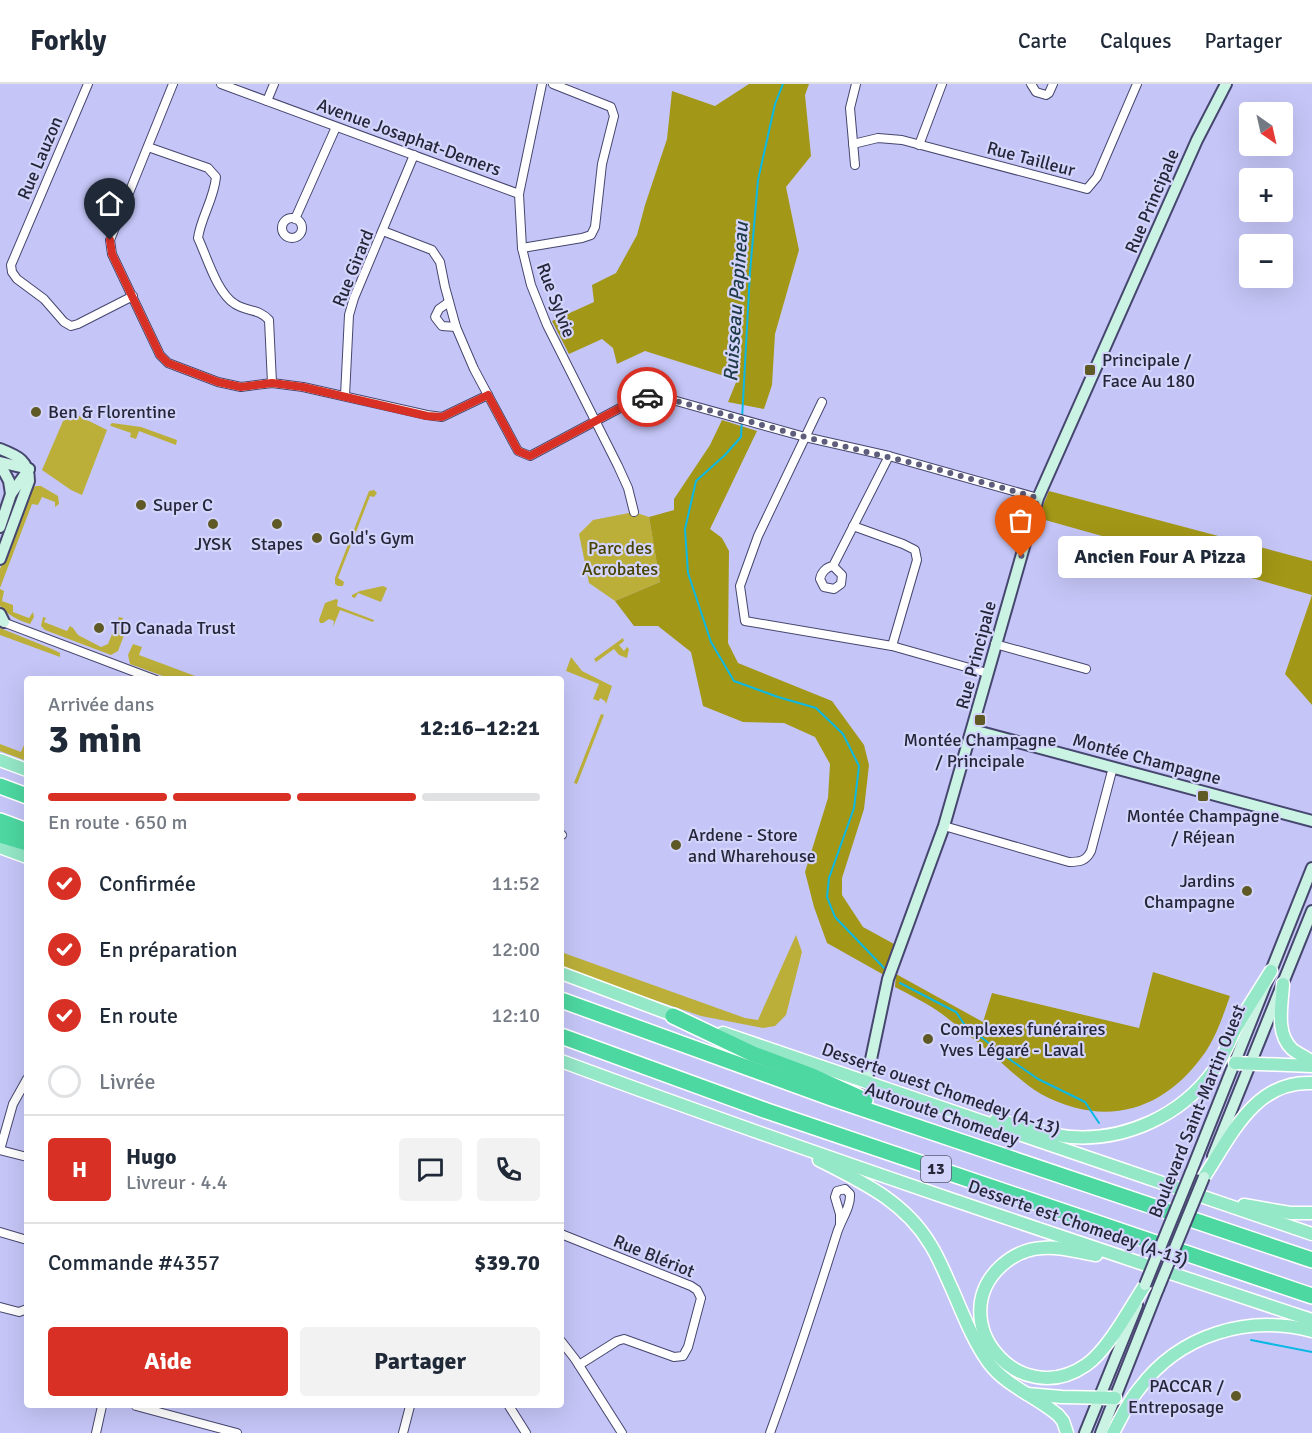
<!DOCTYPE html>
<html lang="fr">
<meta charset="utf-8">
<style>
body{margin:0;font-family:Signika,sans-serif;background:#f2f2f3;color:#1f2937;height:100vh;display:flex;flex-direction:column;font-size:22px;white-space:nowrap}
*{box-sizing:border-box;margin:0}
p{font-size:20px;color:#747a83}
.icon{flex:none;width:33px;height:33px;fill:none;stroke:currentColor;stroke-width:2;stroke-linecap:round;stroke-linejoin:round}
.map{position:relative;flex:1;overflow:hidden}
.drawer{position:absolute;left:24px;top:592px;width:540px;height:732px;display:flex;flex-direction:column;background:#fff;border-radius:6px;box-shadow:0 6px 24px #0002}
.drawer>*{flex:none}
.needle{width:39px;rotate:146deg}
.fabs{position:absolute;left:1239px;top:18px;display:grid;gap:12px}
.fabs a{display:grid;place-items:center;width:54px;height:54px;border-radius:6px;background:#fff;box-shadow:0 6px 24px #0002;font-size:30px}
.pin{position:absolute;display:grid;place-items:center;width:51px;height:51px;color:#fff;margin:-62px -26px;border-radius:50% 50% 50% 0;rotate:-45deg;box-shadow:0 0 6px #0007}
.pin .icon{rotate:45deg}
.courier{position:absolute;display:grid;place-items:center;width:60px;height:60px;margin:-30px;border:4px solid #d93025;border-radius:50%;background:#fff;color:#222;box-shadow:0 2px 8px #0007}
.bubble{position:absolute;height:42px;border-radius:6px;background:#fff;box-shadow:0 6px 24px #0002;font-size:20px;font-weight:700;line-height:42px;text-align:center}
.summary em{font-style:normal;font-weight:700}
.summary div{display:flex;flex-direction:column-reverse}
.summary{display:flex;align-items:center;justify-content:space-between;height:102px;padding:0 24px}
h1{font-size:39px;font-weight:700;line-height:45px}
.bar{display:grid;grid-template-columns:repeat(4,1fr);gap:9px 6px;align-content:center;height:72px;padding:0 24px}
.bar i{height:8px;border-radius:4px;background:#e0e1e3}
.bar .active{background:#d93025}
.bar p{grid-column:span 4}
.line{display:flex;align-items:center;gap:15px;padding:0 24px;border-top:2px solid #e0e1e3}
.line div{flex:1}
.round{display:grid;place-items:center;flex:none;width:63px;height:63px;border-radius:6px;background:#f2f2f3}
ol{padding:0 24px;list-style:none}
li{display:flex;align-items:center;gap:18px;height:66px}
li p{margin-inline-start:auto}
li .icon{padding:6px;border-radius:50%;background:#d93025;color:#fff;stroke-width:4}
li:last-child{color:#747a83}
li i{width:33px;height:33px;border:3px solid #e0e1e3;border-radius:50%}
.button{display:flex;gap:12px;margin-top:auto;padding:12px 24px}
.button a{flex:1;height:69px;border-radius:6px;background:#d93025;color:#fff;font-size:24px;font-weight:700;line-height:69px;text-align:center}
.button a+a{background:#f2f2f3;color:#1f2937}
header{display:flex;align-items:center;gap:36px;box-sizing:border-box;height:84px;padding:0 30px;background:#fff;border-bottom:2px solid #e0e1e3}
header strong{font-size:28px}
nav{display:flex;gap:33px;margin-inline-start:auto;font-size:21px}
.map>svg:first-child{display:block}
</style>
<header>
<strong>Forkly</strong>
<nav><a>Carte</a><a>Calques</a><a>Partager</a></nav>
</header>
<div class="map">
<svg width="1312" height="1349" viewBox="0 0 1312 1349">
<rect width="100%" height="100%" fill="#c5c6f7"/>
<!-- green -->
<g fill="#bbaf3a">
<polygon points="77,331 107,346 82,411 71,406 42,386 63,337 70,332"/>
<polygon points="112,339 141,343 177,356 176,361 139,347 136,355 130,353 131,349 111,342 110,341"/>
<polygon points="36,402 41,402 58,412 59,420 55,423 55,418 42,413 38,421 32,420 0,504 0,485 31,404"/>
<polygon points="374,406 377,409 374,413 370,412 338,494 344,498 343,502 338,502 335,500 335,494 369,407"/>
<polygon points="634,428 649,433 660,498 615,517 589,499 579,450 593,436"/>
<polygon points="383,502 387,504 381,518 358,509 355,514 352,513 352,511 360,507"/>
<path d="M 0,505 L 4,507 L 2,517 L 13,521 L 13,528 L 29,534 L 33,528 L 34,533 L 30,540 C 18,536 9,532 0,522 Z"/>
<polygon points="336,515 338,516 337,522 374,536 373,538 340,526 333,543 334,537 329,535 323,539 320,539 319,536 325,519"/>
<polygon points="43,533 46,534 44,538 67,547 70,542 73,544 78,551 101,563 108,560 119,533 123,534 122,538 125,538 126,536 129,538 118,567 111,571 45,546 41,542"/>
<polygon points="0,544 52,565 60,569 60,573 0,551"/>
<polygon points="623,554 624,557 619,561 624,567 627,563 629,565 627,574 619,571 614,565 596,578 594,575"/>
<polygon points="133,560 142,563 139,571 203,595 171,595 130,580 128,571"/>
<polygon points="571,573 582,587 612,602 606,620 605,617 600,614 599,617 593,615 599,600 566,587"/>
<polygon points="601,630 604,631 577,700 574,699"/>
<polygon points="0,660 21,668 24,661 27,662 27,677 0,667"/>
<polygon points="796,851 802,868 786,931 775,942 763,944 701,932 561,884 561,868 745,934 758,936"/>
</g>
<!-- forest -->
<g fill="#a39717">
<polygon points="749,0 809,0 805,11 811,72 786,103 799,166 775,250 772,301 764,325 728,318 737,296 645,267 617,280 613,264 602,255 569,270 552,237 594,218 592,201 616,189 637,151 645,121 667,55 672,7 715,22"/>
<polygon points="722,336 757,347 710,445 722,454 729,467 728,559 738,579 832,617 864,661 869,681 864,725 842,794 842,811 863,843 894,860 884,891 827,859 814,823 805,788 828,714 830,680 815,653 784,639 743,638 703,622 691,568 658,542 634,542 615,517 660,498 649,433 674,426 674,415 710,361"/>
<polygon points="1049,407 1312,477 1312,621 1285,590 1312,511 1038,434"/>
<path d="M 1153,888 L 1230,912 C 1223,932 1216,953 1204,970 C 1163,1028 1104,1044 1041,1010 C 1022,999 1005,981 988,967 C 973,955 958,942 942,930 C 927,919 910,911 895,903 L 896,890 L 983,938 L 992,909 L 1139,944 Z"/>
</g>
<g fill="none" stroke-linecap="round" stroke-linejoin="round">
<!-- stream -->
<g stroke="#0bb8e4" stroke-width="2">
<polyline points="783,0 775,20 758,96 750,188 741,353 725,371 696,397 685,445 688,489 711,558 734,597 778,613 816,624 843,650 859,682 854,724 829,794 827,813 835,833 886,886"/>
<polyline points="900,899 956,928 964,940 1012,977 1038,995 1085,1018 1099,1039"/>
<polyline points="1251,1256 1312,1268"/>
</g>
<defs>
<g id="street">
<polyline points="88,0 11,181 12,188 17,195 44,215 64,238 71,242 78,240 133,212"/>
<polyline points="173,0 110,156 112,170 160,271 168,279 218,298 241,303 272,299 303,303 427,331 442,333 488,311"/>
<polyline points="221,0 519,110"/>
<polyline points="542,0 519,110 522,164 531,201 547,241 618,382 628,404 634,428"/>
<polyline points="1031,0 1036,8 1046,11 1049,9 1053,0"/>
<polyline points="267,17 274,0"/>
<polyline points="853,60 878,54 902,56 1087,105 1097,93 1137,0"/>
<polyline points="919,61 942,0"/>
<path d="M 148,63 L 208,84 L 216,93 C 214,115 201,133 198,154 C 207,173 217,209 235,220 C 247,228 258,224 269,236 L 272,299"/>
<polyline points="855,81 850,24 856,0"/>
<circle cx="292" cy="144" r="10"/>
<polyline points="295,135 336,43"/>
<polyline points="383,147 432,166 440,178 445,203 456,243 474,285 518,367 530,372 635,316 648,313 662,313 805,353 889,372 1038,414"/>
<polyline points="522,164 582,154 591,151 595,143 602,80 614,32 611,23 553,0"/>
<polyline points="449,218 439,225 435,233 442,242 456,243"/>
<polyline points="345,312 349,231 354,214 414,71"/>
<polyline points="822,318 758,452 740,502 745,537 892,562 987,589"/>
<polyline points="853,442 903,460 915,466 917,476 892,562"/>
<path d="M 833,482 L 842,491 L 841,500 L 834,505 L 824,503 L 820,495 C 821,489 826,483 833,482 L 889,372"/>
<polyline points="0,537 156,596"/>
<polyline points="995,560 1086,585"/>
<path d="M 944,742 L 1069,778 C 1080,778 1086,777 1091,767 L 1113,683"/>
<polyline points="561,750 562,751"/>
<polyline points="0,1066 13,1020 27,995"/>
<polyline points="0,1066 27,1073"/>
<polyline points="0,1148 27,1156"/>
<polyline points="561,1150 691,1202 697,1206 701,1214 688,1263 683,1272 674,1273 624,1255 617,1257 579,1281"/>
<polyline points="0,1223 19,1228 27,1225"/>
<polyline points="561,1257 575,1275 622,1349"/>
<polyline points="136,1322 237,1349"/>
<polyline points="509,1322 526,1349"/>
<polyline points="96,1349 102,1322"/>
<polyline points="403,1349 410,1322"/>
<path d="M 770,1349 C 794,1283 816,1216 837,1149 C 841,1136 851,1123 850,1110 L 845,1105 L 837,1107 L 835,1113 L 840,1130 L 840,1140"/>
</g>
<g id="secondary">
<path d="M 0,365 C 18,372 29,377 29,397 L 0,475"/>
<polyline points="0,378 29,385"/>
<polyline points="0,380 9,397 11,410"/>
<polyline points="0,443 11,410 29,385"/>
<polyline points="0,530 4,538"/>
<polyline points="973,646 1312,737"/>
<polyline points="866,999 888,895 944,742 1038,414 1197,56 1226,0"/>
<polyline points="1213,1072 1312,827"/>
<polyline points="1191,1088 1312,784"/>
<polyline points="1085,1349 1137,1221"/>
<polyline points="1101,1349 1158,1205"/>
</g>
<g id="primary">
<polyline points="0,676 27,686"/>
<polyline points="0,763 27,773"/>
<polyline points="561,889 681,934"/>
<path d="M 1283,900 C 1282,921 1275,949 1292,965 C 1298,970 1306,973 1312,978"/>
<polyline points="723,949 1312,1150"/>
<path d="M 561,977 C 809,1069 1061,1153 1312,1236"/>
<polyline points="1235,979 1312,982"/>
<path d="M 996,1036 C 1021,1041 1046,1051 1071,1053 C 1126,1057 1182,1031 1214,986 C 1224,972 1229,957 1237,942 C 1248,923 1260,905 1271,887"/>
<path d="M 819,1076 C 862,1098 904,1117 930,1160 C 939,1174 945,1190 952,1205 C 963,1230 973,1257 989,1279 C 1007,1303 1036,1312 1058,1331 L 1063,1337 L 1067,1349"/>
<path d="M 1204,1093 C 1231,1052 1255,996 1312,999"/>
<polyline points="1244,1121 1290,1129 1312,1129"/>
<path d="M 1096,1171 C 1078,1168 1060,1162 1042,1164 C 1026,1165 1012,1172 1001,1182 C 943,1236 1018,1328 1086,1281 C 1108,1266 1130,1224 1145,1201"/>
<polyline points="1027,1310 1062,1313 1115,1314"/>
<path d="M 1113,1349 C 1121,1334 1128,1318 1139,1305 C 1179,1251 1247,1230 1312,1247"/>
</g>
<g id="highway">
<polyline points="0,702 27,712"/>
<polyline points="0,737 27,747"/>
<polyline points="0,751 27,759"/>
<polyline points="561,916 834,1015 1312,1176"/>
<polyline points="673,932 753,970 812,992 865,1016"/>
<polyline points="561,952 767,1027 1312,1212"/>
</g>
</defs>
<!-- street casing -->
<use href="#street" stroke="#46466f" stroke-width="10"/>
<!-- secondary casing -->
<use href="#secondary" stroke="#46466f" stroke-width="14"/>
<!-- primary casing -->
<use href="#primary" stroke="#fff" stroke-width="15"/>
<!-- highway casing -->
<use href="#highway" stroke="#fff" stroke-width="18"/>
<!-- street -->
<use href="#street" stroke="#fff" stroke-width="8"/>
<!-- secondary -->
<use href="#secondary" stroke="#caf3e3" stroke-width="10"/>
<!-- primary -->
<use href="#primary" stroke="#94e7c7" stroke-width="12"/>
<!-- highway -->
<use href="#highway" stroke="#4dd7a1" stroke-width="15"/>
<defs>
<g id="secondary-bridge">
<polyline points="1145,1201 1191,1088"/>
<polyline points="1158,1205 1204,1093"/>
</g>
</defs>
<!-- secondary-bridge casing -->
<use href="#secondary-bridge" stroke="#46466f" stroke-width="14" stroke-linecap="butt"/>
<!-- secondary-bridge -->
<use href="#secondary-bridge" stroke="#caf3e3" stroke-width="10"/>
</g>
<g fill="none" stroke-linecap="round" stroke-linejoin="round">
<!-- done -->
<polyline stroke="#5e5e7c" stroke-width="6" stroke-dasharray="0 10.8" points="647,313 662,313 805,353 929,383 1038,414 1021,473"/>
<!-- route -->
<polyline stroke="#d93025" stroke-width="8" points="110,156 112,170 160,271 168,279 218,298 241,303 272,299 303,303 427,332 442,333 488,311 518,367 530,372 635,316 647,313"/>
</g>
<!-- markers -->
<g fill="#5f5926" stroke="#d3d4fc" stroke-width="2">
<rect x="1084" y="280" width="12" height="12" rx="3"/>
<circle cx="36" cy="328" r="6"/>
<circle cx="141" cy="421" r="6"/>
<circle cx="213" cy="440" r="6"/>
<circle cx="277" cy="440" r="6"/>
<circle cx="317" cy="454" r="6"/>
<circle cx="99" cy="544" r="6"/>
<rect x="974" y="630" width="12" height="12" rx="3"/>
<rect x="1197" y="706" width="12" height="12" rx="3"/>
<circle cx="676" cy="761" r="6"/>
<circle cx="1247" cy="807" r="6"/>
<circle cx="928" cy="955" r="6"/>
<circle cx="1236" cy="1312" r="6"/>
</g>
<g text-anchor="middle" dominant-baseline="central" stroke-width="4.5" stroke-linejoin="round" paint-order="stroke">
<!-- shield labels -->
<rect fill="#d3d4fc" stroke="#5a5a74" stroke-width="1.5" x="921" y="1072" width="30" height="26" rx="4.5"/>
<g font-size="16" font-weight="bold" fill="#262639">
<text x="936" y="1085">13</text>
</g>
<!-- street labels -->
<g font-size="18" fill="#262639" stroke="#d3d4fc">
<text transform="translate(409 53) rotate(20)">Avenue Josaphat-Demers</text>
<text transform="translate(40 74) rotate(-67)">Rue Lauzon</text>
<text transform="translate(1031 75) rotate(15)">Rue Tailleur</text>
<text transform="translate(1152 117) rotate(-67)">Rue Principale</text>
<text transform="translate(353 184) rotate(-68)">Rue Girard</text>
<text transform="translate(556 216) rotate(69)">Rue Sylvie</text>
<text transform="translate(976 571) rotate(-75)">Rue Principale</text>
<text transform="translate(1147 675) rotate(15)">Montée Champagne</text>
<text transform="translate(941 1005) rotate(19)">Desserte ouest Chomedey (A-13)</text>
<text transform="translate(1197 1027) rotate(-68)">Boulevard Saint-Martin Ouest</text>
<text transform="translate(942 1030) rotate(19)">Autoroute Chomedey</text>
<text transform="translate(1078 1139) rotate(19)">Desserte est Chomedey (A-13)</text>
<text transform="translate(654 1172) rotate(22)">Rue Blériot</text>
</g>
<!-- poi labels -->
<g font-size="18" fill="#262639" stroke="#d3d4fc" text-anchor="start">
<text x="1102" y="276">Principale /<tspan x="1102" dy="21">Face Au 180</tspan></text>
<text x="48" y="328">Ben &amp; Florentine</text>
<text x="153" y="421">Super C</text>
<text x="329" y="454">Gold's Gym</text>
<text x="213" y="460" text-anchor="middle">JYSK</text>
<text x="277" y="460" text-anchor="middle">Stapes</text>
<text x="111" y="544">TD Canada Trust</text>
<text x="980" y="656" text-anchor="middle">Montée Champagne<tspan x="980" dy="21">/ Principale</tspan></text>
<text x="1203" y="732" text-anchor="middle">Montée Champagne<tspan x="1203" dy="21">/ Réjean</tspan></text>
<text x="688" y="751">Ardene - Store<tspan x="688" dy="21">and Wharehouse</tspan></text>
<text x="1235" y="797" text-anchor="end">Jardins<tspan x="1235" dy="21">Champagne</tspan></text>
<text x="940" y="945">Complexes funéraires<tspan x="940" dy="21">Yves Légaré - Laval</tspan></text>
<text x="1224" y="1302" text-anchor="end">PACCAR /<tspan x="1224" dy="21">Entreposage</tspan></text>
</g>
<!-- park labels -->
<g font-size="18" fill="#494300" stroke="#d3d4fc">
<text x="620" y="464">Parc des<tspan x="620" dy="21">Acrobates</tspan></text>
</g>
<!-- water labels -->
<g font-size="20" font-style="italic" fill="#1e3b46" stroke="#d3d4fc">
<text transform="translate(736 218) rotate(-86)">Ruisseau Papineau</text>
</g>
</g>
</svg>
<div class="fabs">
<a><svg class="needle" viewBox="-14 -14 28 28"><path d="M0-13l5 13h-10z" fill="#e53935"/><path d="M0 13l5-13h-10z" fill="#747a83"/></svg></a>
<a>+</a>
<a>−</a>
</div>
<div class="pin" style="left:1021px;top:473px;background:#ea580c"><svg class="icon" aria-label="bag" viewBox="0 0 24 24"><path d="M5 8h14l-1 12H6zM9 8a3 3 0 0 1 6 0"/></svg></div>
<div class="pin" style="left:110px;top:156px;background:#1f2937"><svg class="icon" aria-label="home" viewBox="0 0 24 24"><path d="M3 11l9-7 9 7M6 9v11h12V9"/></svg></div>
<div class="courier" style="left:647px;top:313px"><svg class="icon" aria-label="car" viewBox="0 0 24 24"><path d="M5 17H2v-5l4-1 3-4h7l3 4 3 1v5h-3M9 17h6M6 11h13"/><circle cx="7" cy="17" r="2"/><circle cx="17" cy="17" r="2"/></svg></div>
<div class="bubble" style="left:1058px;top:452px;width:204px">Ancien Four A Pizza</div>
<section class="drawer">
<div class="summary"><div><h1>3 min</h1><p>Arrivée dans</p></div><em>12:16–12:21</em></div>
<div class="bar"><i class="active"></i><i class="active"></i><i class="active"></i><i></i><p>En route · 650 m</p></div>
<ol>
<li><svg class="icon" aria-label="check" viewBox="0 0 24 24"><path d="M5 12l5 5 9-10"/></svg>Confirmée<p>11:52</p></li>
<li><svg class="icon" aria-label="check" viewBox="0 0 24 24"><path d="M5 12l5 5 9-10"/></svg>En préparation<p>12:00</p></li>
<li><svg class="icon" aria-label="check" viewBox="0 0 24 24"><path d="M5 12l5 5 9-10"/></svg>En route<p>12:10</p></li>
<li><i></i>Livrée</li>
</ol>
<div class="line" style="height:108px"><b class="round" style="background:#d93025;color:#fff">H</b><div><b>Hugo</b><p>Livreur · 4.4</p></div><a class="round"><svg class="icon" aria-label="chat" viewBox="0 0 24 24"><path d="M4 5h16v11H9l-5 4z"/></svg></a><a class="round"><svg class="icon" aria-label="phone" viewBox="0 0 24 24"><path d="M5 4h4l2 5-3 2q2 4 5 5l2-3 5 2v4C11 20 4 13 5 4z"/></svg></a></div>
<div class="line" style="height:78px"><div>Commande #4357</div><b>$39.70</b></div>
<div class="button"><a>Aide</a><a>Partager</a></div>
</section>
</div>
